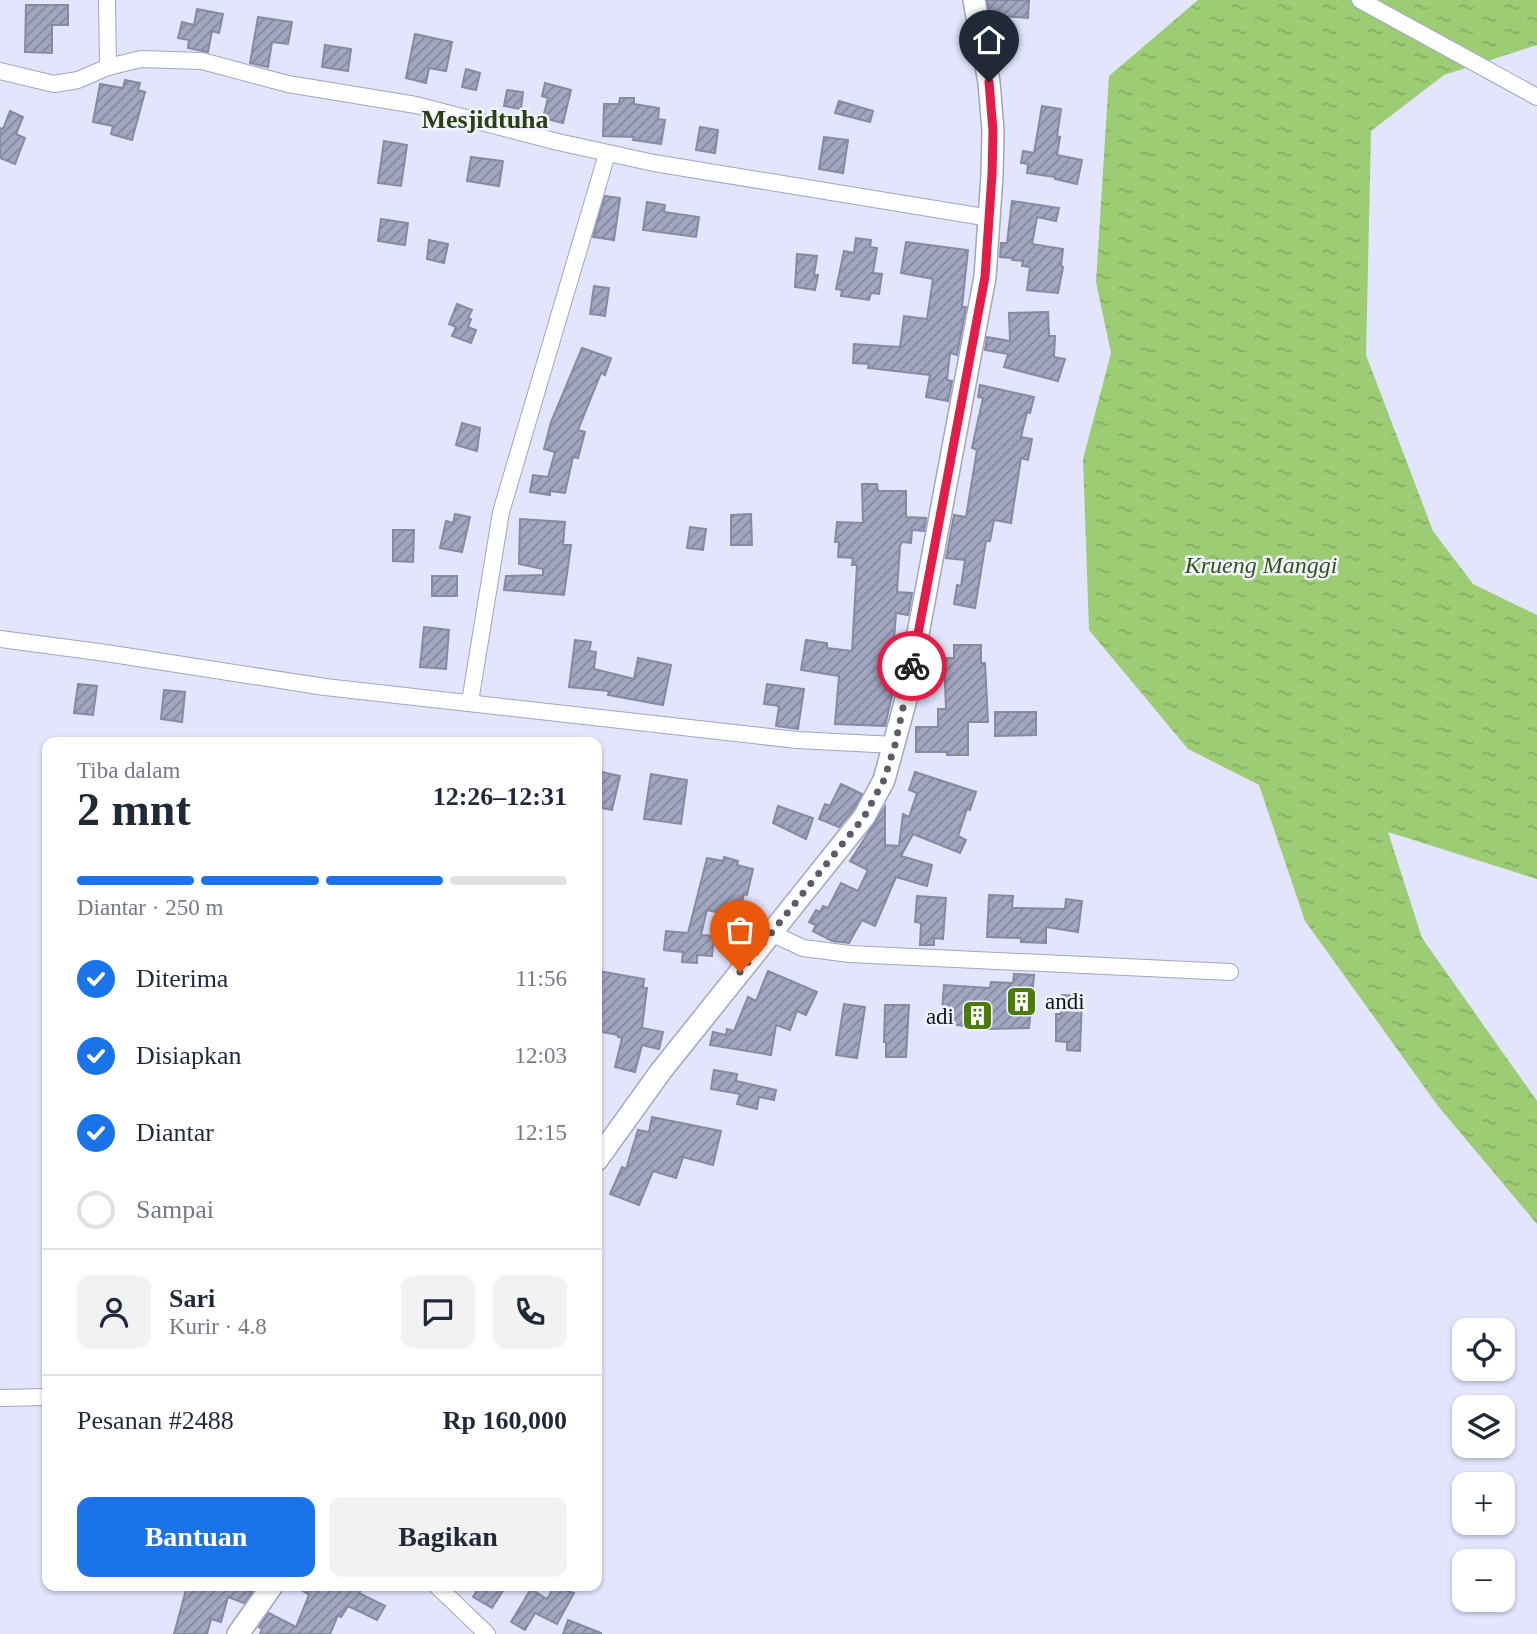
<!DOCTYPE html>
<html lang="id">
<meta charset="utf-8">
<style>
body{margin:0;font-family:Georgia,serif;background:#f2f2f3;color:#1f2937;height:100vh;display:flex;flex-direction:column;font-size:26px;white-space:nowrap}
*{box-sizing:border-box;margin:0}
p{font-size:23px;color:#747a83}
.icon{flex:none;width:38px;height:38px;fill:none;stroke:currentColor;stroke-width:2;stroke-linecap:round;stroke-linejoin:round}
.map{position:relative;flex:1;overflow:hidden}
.sheet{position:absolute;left:42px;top:737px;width:560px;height:854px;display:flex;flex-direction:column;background:#fff;border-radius:14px;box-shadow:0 2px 5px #0004}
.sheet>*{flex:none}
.tools{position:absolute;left:1452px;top:1318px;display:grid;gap:14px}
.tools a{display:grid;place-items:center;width:63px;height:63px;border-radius:14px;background:#fff;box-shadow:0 2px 5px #0004;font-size:35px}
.pin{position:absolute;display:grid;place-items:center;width:60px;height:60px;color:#fff;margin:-72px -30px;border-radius:50% 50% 50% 0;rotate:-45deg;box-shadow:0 0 7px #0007}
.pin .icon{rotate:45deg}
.courier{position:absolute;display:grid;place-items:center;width:70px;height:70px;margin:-35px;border:5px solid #e11d48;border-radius:50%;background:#fff;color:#222;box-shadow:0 2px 9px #0007}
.summary em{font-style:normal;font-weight:700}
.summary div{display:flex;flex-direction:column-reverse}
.summary{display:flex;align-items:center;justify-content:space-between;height:119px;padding:0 35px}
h1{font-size:46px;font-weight:700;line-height:52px}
.bar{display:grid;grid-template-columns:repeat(4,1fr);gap:10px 7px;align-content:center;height:84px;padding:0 35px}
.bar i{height:9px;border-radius:5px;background:#e0e1e3}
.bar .selected{background:#1a73e8}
.bar p{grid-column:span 4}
.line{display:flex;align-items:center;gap:18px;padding:0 35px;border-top:2px solid #e0e1e3}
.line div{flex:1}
.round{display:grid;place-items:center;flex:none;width:74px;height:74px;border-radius:14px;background:#f2f2f3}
ol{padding:0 35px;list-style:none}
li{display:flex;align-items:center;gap:21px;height:77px}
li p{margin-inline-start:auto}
li .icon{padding:7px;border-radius:50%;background:#1a73e8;color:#fff;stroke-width:4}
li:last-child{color:#747a83}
li i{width:38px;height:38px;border:4px solid #e0e1e3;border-radius:50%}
.cta{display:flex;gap:14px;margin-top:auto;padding:14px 35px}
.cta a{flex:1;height:80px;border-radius:14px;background:#1a73e8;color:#fff;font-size:28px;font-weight:700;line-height:80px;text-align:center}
.cta a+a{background:#f2f2f3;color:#1f2937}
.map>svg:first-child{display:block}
</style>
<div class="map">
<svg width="1537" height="1634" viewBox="0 0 1537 1634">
<defs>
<pattern id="water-ripples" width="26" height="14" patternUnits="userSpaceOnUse" patternTransform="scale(1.75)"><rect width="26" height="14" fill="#9ccc73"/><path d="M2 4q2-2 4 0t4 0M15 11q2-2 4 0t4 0" fill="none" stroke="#85ae63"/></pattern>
<pattern id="building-hatch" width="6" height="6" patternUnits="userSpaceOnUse" patternTransform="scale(1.75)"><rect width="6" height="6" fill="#a2a6c1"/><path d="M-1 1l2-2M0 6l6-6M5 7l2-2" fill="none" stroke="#83869c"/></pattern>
</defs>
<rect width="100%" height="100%" fill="#e2e5fc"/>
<!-- water -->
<polygon fill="url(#water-ripples)" points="1198,0 1537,0 1537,45 1444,75 1371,131 1366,355 1433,531 1473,584 1537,615 1537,879 1388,832 1422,938 1537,1101 1537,1224 1438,1106 1305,921 1259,785 1188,749 1089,630 1083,459 1111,353 1096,282 1109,76"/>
<!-- building -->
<g fill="url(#building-hatch)" stroke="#8589a4" stroke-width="2">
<polygon points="987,0 1029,0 1028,18 990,15"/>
<polygon points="26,5 68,5 68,25 52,25 52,53 25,52"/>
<polygon points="197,9 223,14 219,33 212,31 208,52 188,48 189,40 178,38 182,22 194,25"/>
<polygon points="258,17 292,22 288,44 272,42 268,67 250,63"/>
<polygon points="415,34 452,42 446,71 429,68 426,83 406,78"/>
<polygon points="325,45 351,49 348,71 322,67"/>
<polygon points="466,69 480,73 476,90 462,87"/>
<polygon points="125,80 140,83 138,90 145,92 132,140 111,134 113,126 93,122 100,84 123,88"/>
<polygon points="545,83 571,90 563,123 543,118 548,98 542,96"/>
<polygon points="507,90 523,92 521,109 504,106"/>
<polygon points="620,98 634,98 634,104 659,108 658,119 665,120 661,144 633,140 634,137 603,136 604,104 619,104"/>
<polygon points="839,101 873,111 870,122 835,113"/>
<polygon points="1042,106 1061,109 1057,136 1060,137 1057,155 1082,160 1077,184 1055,179 1055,177 1027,173 1028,164 1021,163 1023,151 1034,153"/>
<polygon points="10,111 23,117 16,134 25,138 15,164 0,158 0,128 3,129"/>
<polygon points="700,127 718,130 715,153 696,150"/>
<polygon points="824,137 848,140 843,173 819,169"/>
<polygon points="384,141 407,145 401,186 378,183"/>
<polygon points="471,157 503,161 499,186 467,181"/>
<polygon points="605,196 620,198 614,240 593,237"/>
<polygon points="1012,201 1059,208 1056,221 1037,217 1032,244 1063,249 1061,266 1063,267 1058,293 1027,290 1030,267 1022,266 1023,261 1012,260 1013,258 1000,257 1001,243 1007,243"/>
<polygon points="647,202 665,205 664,212 699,217 696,237 643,230"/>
<polygon points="381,219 408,223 405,245 378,241"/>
<polygon points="856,238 871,240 870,247 877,248 873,273 882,274 879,294 871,293 869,300 841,296 842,290 836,289 844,251 854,253"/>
<polygon points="429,240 448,244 444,263 427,259"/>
<polygon points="906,242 968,250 962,307 966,307 957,355 950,353 947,380 952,381 948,401 926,397 930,375 868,368 869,364 853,363 854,344 900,347 904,316 927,319 933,279 901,273"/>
<polygon points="797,254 817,256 814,275 818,275 815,290 795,287"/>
<polygon points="594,286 609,288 605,316 590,314"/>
<polygon points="457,304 472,310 468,318 471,319 468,327 476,330 471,343 452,336 456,327 449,324"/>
<polygon points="1048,312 1049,336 1055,336 1054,357 1065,359 1058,381 1004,367 1008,354 985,350 987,337 1010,341 1009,313"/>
<polygon points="582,348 611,358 605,375 601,373 578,430 585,432 578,458 573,457 565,493 550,491 550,495 530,492 533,475 548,477 555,452 544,449 551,422"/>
<polygon points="980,385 1034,397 1030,413 1027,412 1021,437 1032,439 1028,460 1021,458 1011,523 994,520 990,541 986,541 975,608 954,604 957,585 961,586 965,560 946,558 954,515 966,517 977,450 972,448 983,398 978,397"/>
<polygon points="462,423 480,428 477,451 456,445"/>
<polygon points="862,484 877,484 878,491 906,491 906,517 926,518 924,531 912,530 911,543 902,542 900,546 897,592 912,593 908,615 896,613 893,652 890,652 888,677 896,678 885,726 835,724 839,676 801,670 806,640 827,643 827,648 852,651 857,565 852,565 853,558 838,557 839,542 835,542 837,522 863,523"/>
<polygon points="455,514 470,517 462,552 440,548 446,521 453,523"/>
<polygon points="751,514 752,545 731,545 731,515"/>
<polygon points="520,519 565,522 563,545 571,545 564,595 504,590 506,576 543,575 543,569 519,564"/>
<polygon points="690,527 706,529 703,550 687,548"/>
<polygon points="393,530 414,530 413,562 393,561"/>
<rect x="432" y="576" width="25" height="20"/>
<polygon points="424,627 449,630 446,669 420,667"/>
<polygon points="575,640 591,642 589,651 596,652 594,669 634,679 638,658 671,665 663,705 608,695 609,691 569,687"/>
<polygon points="954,645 981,645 981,663 985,663 988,722 968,722 968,755 947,755 947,752 916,752 916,727 938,727 938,709 946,709 944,658 954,658"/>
<polygon points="78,684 97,686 93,715 74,713"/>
<polygon points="767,684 804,689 798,729 776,726 779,706 764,704"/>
<polygon points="164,690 185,692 182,722 161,719"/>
<polygon points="995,712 1036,712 1036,735 995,736"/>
<polygon points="597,771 620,776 612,810 597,807"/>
<polygon points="915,772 976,792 970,810 967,809 958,836 966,840 960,853 913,834 901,856 932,865 927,886 896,877 875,926 862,920 849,943 832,941 813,931 816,925 809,922 816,910 820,912 823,906 828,908 841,883 858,891 868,870 850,861 885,807 885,845 899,846 903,814 909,817 917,793 909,790"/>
<polygon points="651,774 687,780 681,824 644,819"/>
<polygon points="841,784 862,794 853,810 839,827 819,819 825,804 830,806"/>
<polygon points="778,806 813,818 806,839 773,823"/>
<polygon points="724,857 738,861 737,865 753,869 747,895 744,894 738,917 707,910 701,935 714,936 712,956 697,955 697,963 682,962 683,952 664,950 666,931 688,933 707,858 723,861"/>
<polygon points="989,895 1013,896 1012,908 1065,909 1066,899 1082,901 1078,932 1046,927 1046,943 1021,942 1021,938 987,937"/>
<polygon points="917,896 946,898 943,939 934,938 934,945 920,945 921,923 915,922"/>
<polygon points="599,971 644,979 643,988 647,988 642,1028 663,1032 659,1049 642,1045 635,1072 615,1067 622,1038 618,1037 618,1035 597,1031"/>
<polygon points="768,971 817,992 806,1015 797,1011 790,1030 776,1025 771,1055 710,1045 713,1032 726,1035 727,1029 734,1031 748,997 756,1001"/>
<polygon points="1014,974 1034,975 1029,1028 987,1029 941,1023 944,985 990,988 991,982 1013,983"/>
<polygon points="1062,995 1082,996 1080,1051 1067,1050 1067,1042 1056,1041 1056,1014 1061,1014"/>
<polygon points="844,1004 865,1007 857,1058 836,1055"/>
<polygon points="885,1005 909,1005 906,1057 886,1057 886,1042 884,1042"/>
<polygon points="714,1070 737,1074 736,1081 776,1090 774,1100 759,1097 757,1109 737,1104 740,1094 711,1089"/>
<polygon points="652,1117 721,1131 713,1165 683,1157 676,1178 653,1171 639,1205 610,1194 622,1167 626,1169 638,1130 649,1132"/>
<polygon points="187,1586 232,1586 252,1592 244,1603 228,1597 221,1622 211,1619 207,1634 174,1634"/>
<polygon points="295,1586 364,1586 359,1593 385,1606 377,1620 348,1606 341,1617 338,1615 330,1634 260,1634 262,1629 259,1627 269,1613 296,1627 309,1595"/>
<polygon points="480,1586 506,1586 492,1608 473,1597"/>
<polygon points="555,1586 574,1593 557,1624 535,1613 525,1630 511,1622 531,1589 547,1599"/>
<polygon points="568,1620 601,1633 601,1634 563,1634"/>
</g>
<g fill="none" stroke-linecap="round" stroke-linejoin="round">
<defs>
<g id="minor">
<polyline points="107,0 108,67"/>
<polyline points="1360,0 1537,97"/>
<polyline points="0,71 54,84 78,80 108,67 141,59 202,61 288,84 416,105 558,142 654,163 990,218"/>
<polyline points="0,639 106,653 325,687 797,740 895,745"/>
<polyline points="470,702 501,512 607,154"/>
<polyline points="771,933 803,948 850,954 1230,972"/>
<polyline points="0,1398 47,1397"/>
<polyline points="437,1586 487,1634"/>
</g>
<g id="tertiary">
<polyline points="597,1160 661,1071 864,817 884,780 905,703 985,277 992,175 993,131 989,82 974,0"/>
<polyline points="238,1634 272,1586"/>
</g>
</defs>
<!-- minor casing -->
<use href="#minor" stroke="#a0a5c0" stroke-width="18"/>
<!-- tertiary casing -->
<use href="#tertiary" stroke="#a0a5c0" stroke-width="24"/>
<!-- minor -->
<use href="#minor" stroke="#fff" stroke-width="16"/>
<!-- tertiary -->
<use href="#tertiary" stroke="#fff" stroke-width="21"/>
</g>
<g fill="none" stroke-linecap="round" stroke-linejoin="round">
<!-- done -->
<polyline stroke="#5a5c6a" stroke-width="7" stroke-dasharray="0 12.6" points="740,972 864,817 884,780 895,745 912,666"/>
<!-- route -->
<polyline stroke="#e11d48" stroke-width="9" points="912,666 985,277 992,175 993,131 989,82"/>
</g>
<!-- icons -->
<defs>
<symbol id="building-square" viewBox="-11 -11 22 22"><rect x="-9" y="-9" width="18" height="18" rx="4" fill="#4a7c07" stroke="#f1f3ff"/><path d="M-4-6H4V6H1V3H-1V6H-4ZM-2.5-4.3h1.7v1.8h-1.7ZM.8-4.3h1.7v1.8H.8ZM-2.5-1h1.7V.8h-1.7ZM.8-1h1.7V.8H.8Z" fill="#fff"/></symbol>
</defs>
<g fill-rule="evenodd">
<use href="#building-square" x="1004" y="984" width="35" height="35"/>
<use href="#building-square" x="960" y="998" width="35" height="35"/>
</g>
<g text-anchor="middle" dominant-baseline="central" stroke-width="5" stroke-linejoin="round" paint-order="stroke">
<!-- poi labels -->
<g font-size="23" fill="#11131c" stroke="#f1f3ff" text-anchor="start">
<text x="1045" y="1001">andi</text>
<text x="954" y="1016" text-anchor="end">adi</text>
</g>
<!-- water labels -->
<g font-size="24" font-style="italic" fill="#355316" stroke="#f1f3ff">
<text x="1261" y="565">Krueng Manggi</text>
</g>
<!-- quarter labels -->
<g font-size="26" font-weight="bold" fill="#294110" stroke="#f1f3ff">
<text x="485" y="119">Mesjidtuha</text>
</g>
</g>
</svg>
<div class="tools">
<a><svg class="icon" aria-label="locate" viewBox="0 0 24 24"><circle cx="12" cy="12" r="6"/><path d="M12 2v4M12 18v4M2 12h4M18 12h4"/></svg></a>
<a><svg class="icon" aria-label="layers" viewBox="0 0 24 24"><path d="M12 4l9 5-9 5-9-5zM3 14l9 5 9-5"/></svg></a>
<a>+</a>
<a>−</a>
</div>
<div class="pin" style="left:740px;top:972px;background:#ea580c"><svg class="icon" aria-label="bag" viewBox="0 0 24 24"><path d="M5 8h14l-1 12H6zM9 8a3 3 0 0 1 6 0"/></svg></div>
<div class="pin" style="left:989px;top:82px;background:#1f2937"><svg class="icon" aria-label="home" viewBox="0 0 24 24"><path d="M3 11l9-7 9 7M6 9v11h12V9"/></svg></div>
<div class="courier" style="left:912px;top:666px"><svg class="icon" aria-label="bike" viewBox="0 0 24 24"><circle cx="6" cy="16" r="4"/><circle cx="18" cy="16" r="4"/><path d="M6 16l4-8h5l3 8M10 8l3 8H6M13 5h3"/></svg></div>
<section class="sheet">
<div class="summary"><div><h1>2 mnt</h1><p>Tiba dalam</p></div><em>12:26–12:31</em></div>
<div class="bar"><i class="selected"></i><i class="selected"></i><i class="selected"></i><i></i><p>Diantar · 250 m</p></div>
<ol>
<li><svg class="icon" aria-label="check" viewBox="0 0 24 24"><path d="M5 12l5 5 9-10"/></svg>Diterima<p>11:56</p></li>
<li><svg class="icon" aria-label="check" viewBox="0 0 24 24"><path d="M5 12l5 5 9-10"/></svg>Disiapkan<p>12:03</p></li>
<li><svg class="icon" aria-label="check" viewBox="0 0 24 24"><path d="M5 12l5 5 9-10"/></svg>Diantar<p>12:15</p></li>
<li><i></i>Sampai</li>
</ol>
<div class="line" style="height:126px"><a class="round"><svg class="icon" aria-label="person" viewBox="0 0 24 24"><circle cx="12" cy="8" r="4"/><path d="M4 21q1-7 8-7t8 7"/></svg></a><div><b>Sari</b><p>Kurir · 4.8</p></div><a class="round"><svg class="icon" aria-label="chat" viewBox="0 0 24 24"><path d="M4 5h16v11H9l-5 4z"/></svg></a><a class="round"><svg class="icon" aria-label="phone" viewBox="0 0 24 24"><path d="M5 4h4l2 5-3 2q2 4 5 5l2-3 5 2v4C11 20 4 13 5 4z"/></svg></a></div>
<div class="line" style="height:91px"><div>Pesanan #2488</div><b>Rp 160,000</b></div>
<div class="cta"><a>Bantuan</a><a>Bagikan</a></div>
</section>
</div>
